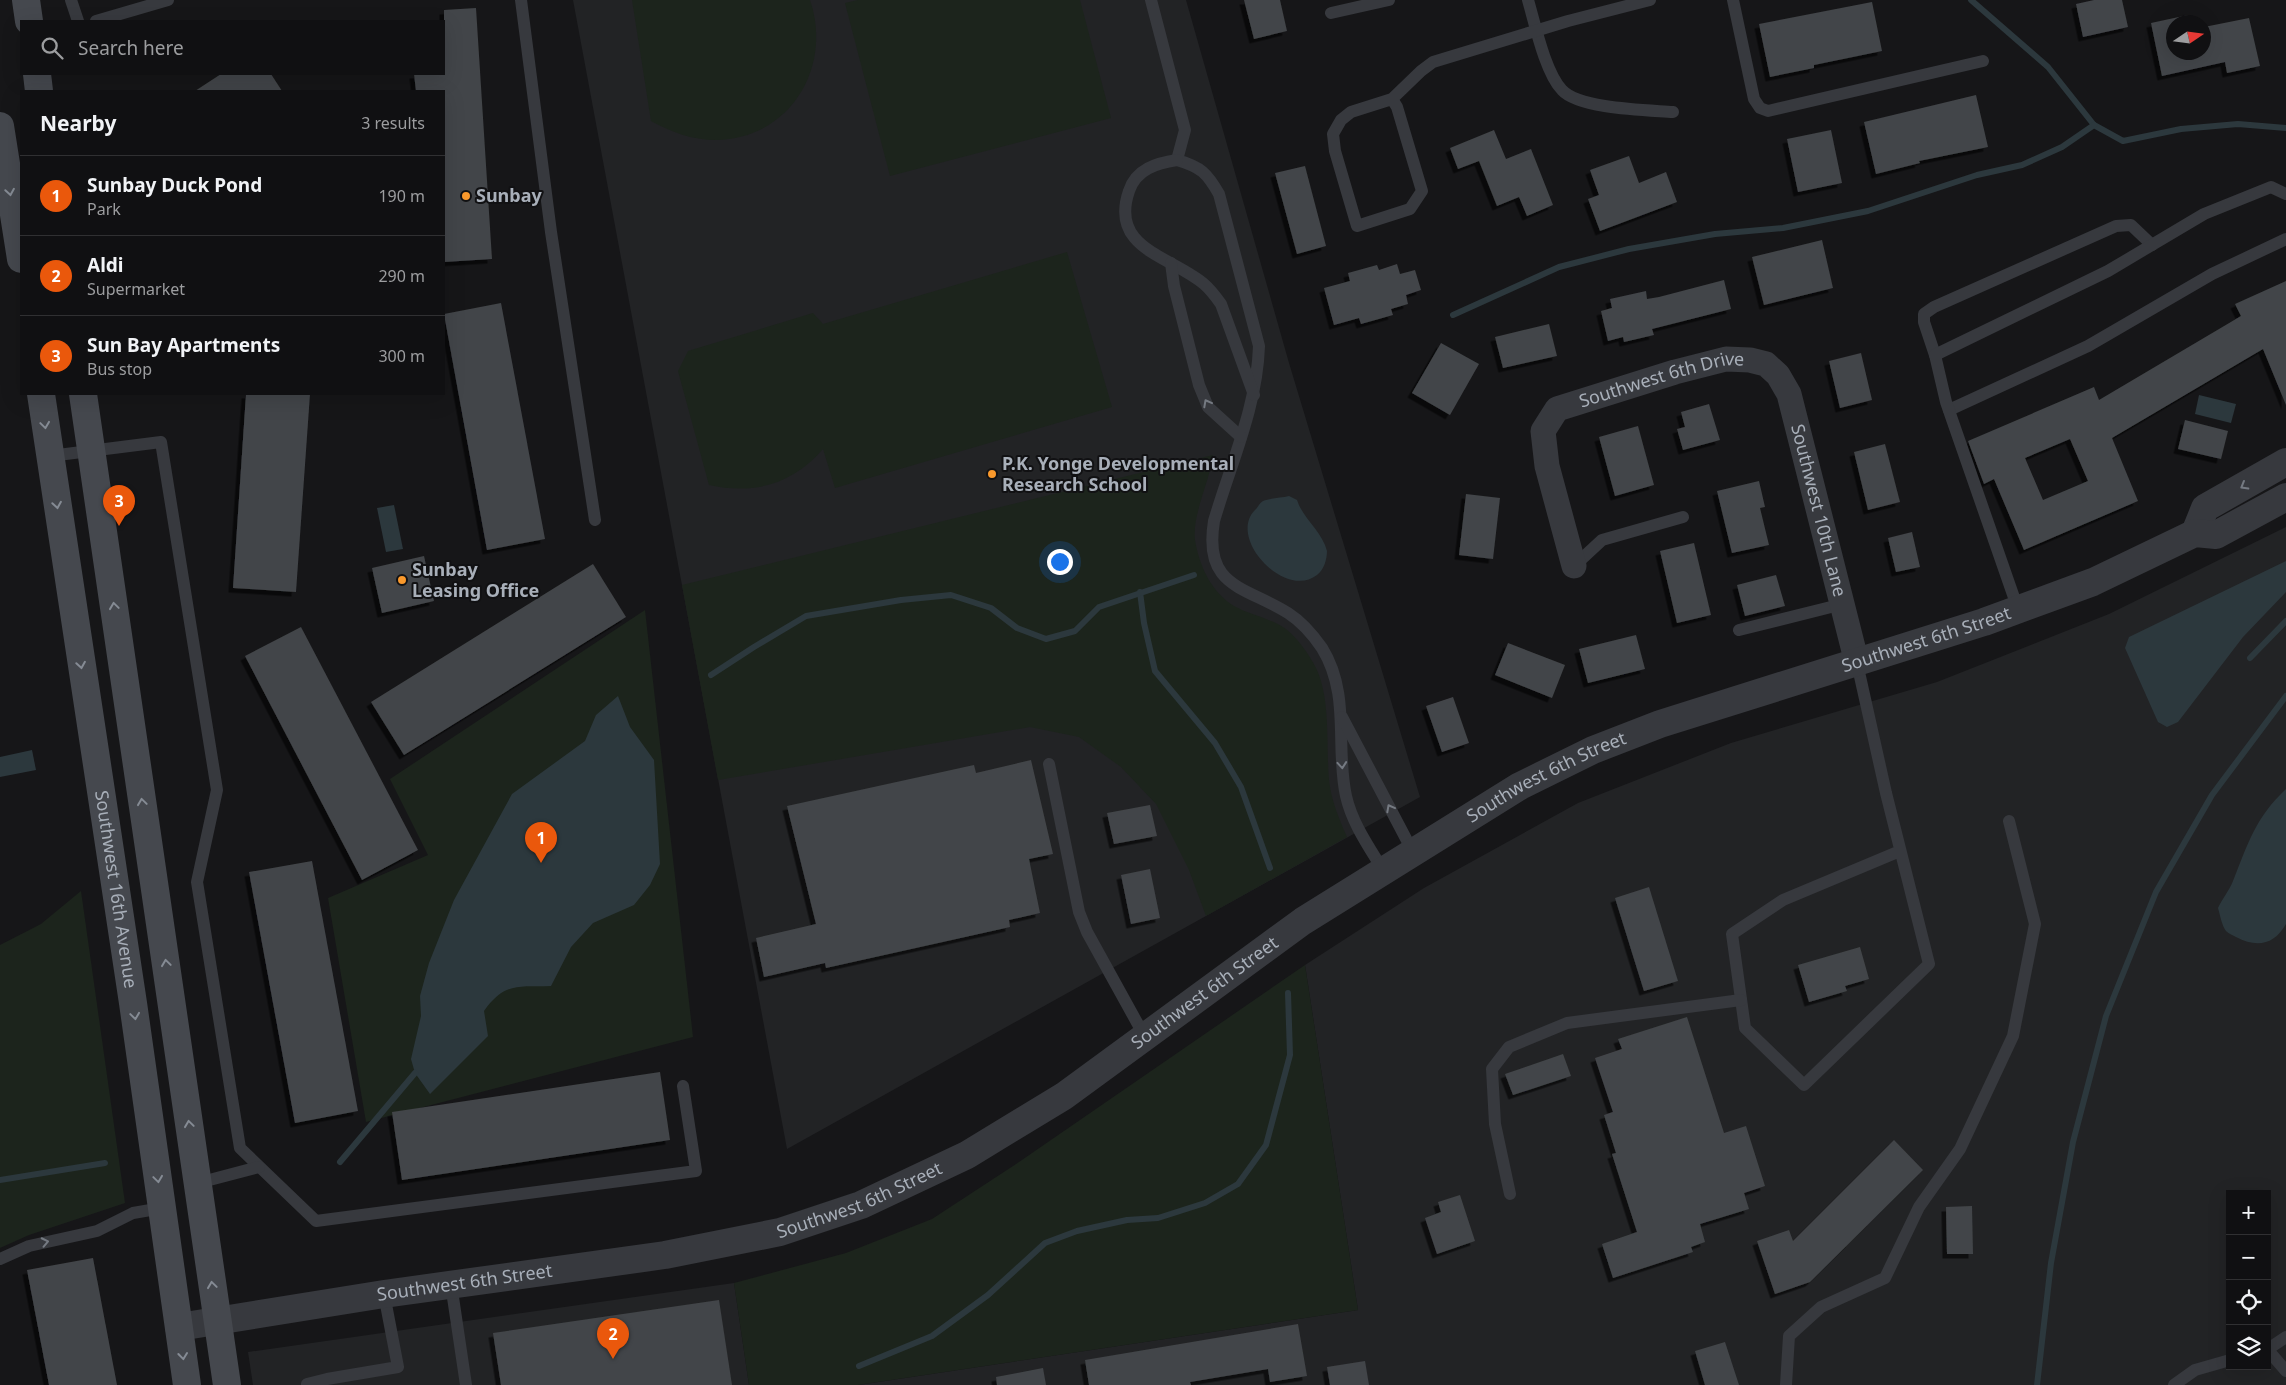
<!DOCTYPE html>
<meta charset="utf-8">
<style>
body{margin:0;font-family:"Noto Sans",sans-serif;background:#1e1e20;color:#f1f3f6}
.controls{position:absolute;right:15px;bottom:15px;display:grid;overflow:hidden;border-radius:0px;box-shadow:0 5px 20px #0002}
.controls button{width:45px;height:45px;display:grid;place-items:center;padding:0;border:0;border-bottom:1px solid #303032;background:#101012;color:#f1f3f6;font:25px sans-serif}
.compass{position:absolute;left:2166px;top:15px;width:45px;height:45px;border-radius:50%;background:#101012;box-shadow:0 5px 20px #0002;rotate:77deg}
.you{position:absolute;left:1059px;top:561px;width:18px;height:18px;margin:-12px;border:4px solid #fff;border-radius:50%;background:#1a73e8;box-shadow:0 0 0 8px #1a73e833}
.badge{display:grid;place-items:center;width:32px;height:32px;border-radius:50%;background:#ea580c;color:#fff;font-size:16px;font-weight:700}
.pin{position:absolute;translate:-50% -41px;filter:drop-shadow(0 1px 2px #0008)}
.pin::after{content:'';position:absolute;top:26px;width:18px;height:15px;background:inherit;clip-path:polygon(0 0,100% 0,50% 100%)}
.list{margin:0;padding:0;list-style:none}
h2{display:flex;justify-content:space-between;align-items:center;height:65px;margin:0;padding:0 20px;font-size:21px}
h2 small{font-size:16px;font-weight:400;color:#9c9d9f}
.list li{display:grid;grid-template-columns:32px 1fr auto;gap:15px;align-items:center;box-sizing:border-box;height:80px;padding:0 20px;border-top:1px solid #303032}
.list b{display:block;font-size:19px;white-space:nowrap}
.list p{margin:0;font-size:16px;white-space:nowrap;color:#9c9d9f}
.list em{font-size:16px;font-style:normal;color:#9c9d9f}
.icon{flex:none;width:28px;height:28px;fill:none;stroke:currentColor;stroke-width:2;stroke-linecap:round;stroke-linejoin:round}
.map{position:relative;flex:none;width:2286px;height:1385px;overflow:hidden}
.search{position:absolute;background:#101012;box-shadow:0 5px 20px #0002;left:20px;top:20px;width:425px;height:55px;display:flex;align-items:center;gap:12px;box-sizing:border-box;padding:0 18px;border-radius:0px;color:#9c9d9f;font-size:19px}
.panel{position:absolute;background:#101012;box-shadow:0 5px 20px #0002;left:20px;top:90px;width:425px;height:305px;border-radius:0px}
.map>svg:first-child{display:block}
</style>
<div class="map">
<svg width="2286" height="1385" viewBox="0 0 2286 1385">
<defs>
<filter id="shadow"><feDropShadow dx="-4.5" dy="4.5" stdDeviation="0" flood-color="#0009"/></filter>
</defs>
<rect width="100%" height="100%" fill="#161618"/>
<g fill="#222325" fill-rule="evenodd">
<polygon points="573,0 1186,0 1289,363 1420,797 787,1149"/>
<path d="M2286,527v858h-1428l500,-75 -53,-345 119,-77 154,-85 153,-60 206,-61 172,-68zM2230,1194h37v172h-37z"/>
<polygon points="734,1283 749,1385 253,1385 248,1352"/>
</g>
<g fill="#1c241c">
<path d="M632,0h178c23,67 -20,139 -94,140 -24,0 -45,-8 -65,-19z"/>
<polygon points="858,0 1080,0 1111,118 890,176 845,3"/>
<path d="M1067,252l45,155 -277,81 -12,-39c-30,35 -69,46 -114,36l-31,-114 10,-20 125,-38 10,11z"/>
<path d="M1213,455c-3,26 -21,59 -18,85 4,25 16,52 39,66 16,9 36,12 52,23 12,10 23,25 30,39 15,31 10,78 13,112 2,20 10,39 18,57l-141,79 -17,-46 -33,-66 -35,-37 -42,-30 -49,-10 -312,53 -36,-195z"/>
<polygon points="645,610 693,1037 366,1122 328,898 428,855 390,779"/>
<polygon points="81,891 125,1203 29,1235 0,1248 0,945 41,924"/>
<polygon points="1305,965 1358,1310 858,1385 749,1385 734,1283 846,1253 932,1219 1019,1162"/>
</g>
<g fill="#2c383d">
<polygon points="2199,395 2236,404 2231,423 2195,414"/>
<path d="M1289,496l8,4c6,19 25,31 30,51 0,8 -3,19 -10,24 -32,25 -90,-37 -62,-65 3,-2 4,-7 8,-9 7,-3 18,-3 26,-5z"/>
<polygon points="394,505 403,549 386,552 377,508"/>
<polygon points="2286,561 2286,592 2243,637 2178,722 2167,727 2158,722 2125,648 2129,637"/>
<path d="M618,696l12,31 24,33 6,104 -10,21 -16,20 -41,18 -22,24 -20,39c-33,1 -46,-4 -67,25l4,25 -58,58 -15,-21 -4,-14 10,-43 -1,-20 9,-33 25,-63 58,-106 73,-53 11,-26z"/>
<polygon points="32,750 36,770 0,777 0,757"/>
<path d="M2286,789v135c-12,21 -29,24 -50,13 -3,-2 -7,-3 -10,-6 -4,-5 -6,-16 -8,-23 4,-9 11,-17 15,-27 15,-37 22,-63 53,-92z"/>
</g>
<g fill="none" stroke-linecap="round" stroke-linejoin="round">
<g stroke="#2c383d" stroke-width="6">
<polyline points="1971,0 2048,67 2094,125 2123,141 2181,129 2238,124 2286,128"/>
<polyline points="1453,315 1559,267 1629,249 1715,234 1783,228 1868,211 1977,175 2022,165 2062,147 2094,125"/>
<polyline points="1140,592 1144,623 1155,671 1215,743 1241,787 1270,868"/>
<polyline points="2250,658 2286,621"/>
<polyline points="711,675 754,647 806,616 901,600 951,595 991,608 1017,628 1046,639 1075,631 1099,607 1194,575"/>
<polyline points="340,1162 415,1073"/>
<polyline points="0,1180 105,1163"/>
<polyline points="859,1366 932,1336 988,1295 1045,1243 1077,1231 1127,1220 1158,1218 1205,1203 1238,1184 1266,1145 1290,1055 1288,993"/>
<polyline points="2037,1385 2051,1263 2073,1142 2106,1016 2156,892 2212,795 2286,696"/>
</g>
</g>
<g fill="#424548" fill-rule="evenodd" filter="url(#shadow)">
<polygon points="1244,0 1280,0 1287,31 1254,39"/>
<polygon points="2094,0 2122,0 2128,27 2083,37 2076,4"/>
<polygon points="1872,2 1882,51 1814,65 1814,68 1770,77 1759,24"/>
<polygon points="476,8 492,259 444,262 444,91 416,91 414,74 444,74 444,10"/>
<polygon points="2188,15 2190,22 2174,22 2174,52 2204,52 2204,27 2249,18 2260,66 2227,73 2225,62 2162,76 2151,23"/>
<polygon points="221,74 271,74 282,91 195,91"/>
<polygon points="1976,95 1988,147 1919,161 1920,163 1876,174 1864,122"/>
<polygon points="1494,130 1506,159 1531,149 1553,205 1527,216 1519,197 1497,206 1479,161 1458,169 1450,148"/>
<polygon points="1831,130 1842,183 1798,192 1787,139"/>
<polygon points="1629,156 1639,183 1666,172 1677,202 1600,231 1588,199 1599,195 1590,170"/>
<polygon points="1305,166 1326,246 1297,254 1275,173"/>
<polygon points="1822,240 1833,288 1764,305 1752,257"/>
<polygon points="1397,264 1400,274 1415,270 1421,290 1406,295 1408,304 1391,309 1393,315 1361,324 1359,318 1334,325 1324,288 1350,281 1348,273 1377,265 1379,270"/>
<polygon points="1724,280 1731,309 1652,329 1654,335 1624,342 1623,337 1608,341 1601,311 1612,308 1610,299 1646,291 1647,299 1659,297"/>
<path d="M2286,281v124l-23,-56 -151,89 26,63 -114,49 -30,-71 -10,5 -16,-43 126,-54 5,13 142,-84 -6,-12zM2070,439l18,42 -45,19 -18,-42z"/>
<polygon points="501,303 545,539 487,550 444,314"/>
<polygon points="1549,324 1557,356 1503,368 1495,337"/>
<polygon points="1441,343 1479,364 1450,415 1412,393"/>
<polygon points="1861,353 1872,400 1840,408 1829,361"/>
<polygon points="246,394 310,394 296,592 233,588"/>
<polygon points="1709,404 1720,440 1683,450 1677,429 1685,427 1681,412"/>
<polygon points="2185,420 2228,431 2221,459 2178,449"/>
<polygon points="1638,426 1654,485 1615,496 1599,437"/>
<polygon points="1885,444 1900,502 1868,510 1854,452"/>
<polygon points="1759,481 1765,507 1760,508 1769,545 1732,553 1717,491"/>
<polygon points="1466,494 1500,498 1493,559 1459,555"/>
<polygon points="1912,532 1920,567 1896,572 1888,538"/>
<polygon points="1694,543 1711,615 1677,623 1660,551"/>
<polygon points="424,556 434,601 382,613 372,568"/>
<polygon points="593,564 626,617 404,755 371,702"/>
<polygon points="1776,575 1785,606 1745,616 1737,585"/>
<polygon points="301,627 418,850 362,880 245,656"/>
<polygon points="1636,635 1645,669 1588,683 1579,649"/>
<polygon points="1508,643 1565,665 1552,698 1495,675"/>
<polygon points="1453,697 1469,743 1442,752 1426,706"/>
<polygon points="1031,760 1053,854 1029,859 1040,913 1009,920 1010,927 826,968 825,963 764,977 756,938 816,924 787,806 974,765 976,773"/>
<polygon points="1150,805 1157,836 1114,844 1107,813"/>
<polygon points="312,861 358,1111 295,1123 249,872"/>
<polygon points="1150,869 1160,918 1131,924 1121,875"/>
<polygon points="1649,887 1678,981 1644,991 1615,898"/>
<polygon points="1860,947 1869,979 1845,986 1847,991 1809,1002 1798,965"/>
<polygon points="1687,1017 1724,1133 1746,1126 1765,1186 1744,1193 1749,1209 1700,1224 1705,1242 1691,1247 1693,1252 1613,1278 1602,1244 1637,1232 1612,1154 1616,1153 1604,1115 1613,1112 1595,1058 1622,1049 1618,1039"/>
<polygon points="1563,1054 1571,1076 1513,1095 1505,1074"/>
<polygon points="660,1072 670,1140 402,1180 392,1112"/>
<polygon points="1894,1140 1923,1170 1810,1282 1775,1294 1757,1241 1789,1230 1793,1241"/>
<polygon points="1460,1195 1475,1241 1437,1254 1425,1218 1441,1212 1438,1202"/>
<polygon points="1972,1206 1973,1254 1947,1254 1946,1207"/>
<polygon points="93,1258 117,1385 49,1385 27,1270"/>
<polygon points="719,1300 732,1385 501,1385 493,1333"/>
<polygon points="1298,1324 1307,1376 1270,1382 1268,1369 1190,1382 1191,1385 1089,1385 1085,1360"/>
<polygon points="1725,1342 1739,1385 1705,1385 1695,1351"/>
<polygon points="1365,1361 1369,1385 1330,1385 1327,1367"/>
<polygon points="1043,1368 1046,1385 997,1385 996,1377"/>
</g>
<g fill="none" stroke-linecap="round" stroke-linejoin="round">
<g stroke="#37393e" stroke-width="12">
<polyline points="71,0 78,21"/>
<polyline points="521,0 551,232 595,520"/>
<path d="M1151,0l34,130 -8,30c24,7 30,13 42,34l40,152c-2,61 -28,117 -45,175 -11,67 31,65 74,92 14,9 25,22 34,35 29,47 13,98 24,148 6,27 23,51 37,74"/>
<path d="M1528,0c7,24 17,72 34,90 17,19 85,20 111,22"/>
<polyline points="1733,0 1754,99 1760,108 1768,111 1983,61"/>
<polyline points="1331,13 1389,0"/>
<polyline points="96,21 168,0"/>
<polyline points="1392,99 1397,107 1422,191 1410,209 1357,226 1335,151 1333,134 1341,120 1351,112 1392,99 1421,71 1433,62 1568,21 1650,0"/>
<path d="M1177,160c-20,3 -41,9 -48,31 -20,58 42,65 75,93 7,6 12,13 17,20l33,91"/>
<polyline points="1171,263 1174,286 1199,385 1208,407 1241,437"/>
<polyline points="1935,355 1924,322 1924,314 1934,307 2116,226 2131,225 2152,245"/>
<polyline points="1949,410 2088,346 2212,274 2286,239"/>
<polyline points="50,456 161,442 217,790 197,882 240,1148 316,1221 696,1171 683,1086"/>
<polyline points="1574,566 1602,540 1683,517"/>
<polyline points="2018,609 1946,402 1935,355 2108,271 2204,214 2271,187 2286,194"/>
<polyline points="1739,630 1843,604"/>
<polyline points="1857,663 1886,793 1929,964 1804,1085 1745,1028 1732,934 1783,900 1900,851"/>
<polyline points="1342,717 1413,852"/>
<polyline points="1049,764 1079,912 1087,932 1145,1037"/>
<polyline points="198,1183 259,1167"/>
<polyline points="1510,1194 1495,1124 1492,1069 1509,1047 1567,1023 1741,1000"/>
<polyline points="0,1259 29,1246 97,1231 133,1213 162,1208"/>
<polyline points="451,1284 466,1385"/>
<polyline points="2267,1349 2286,1371"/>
<polyline points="2268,1349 2286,1337"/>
<polyline points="307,1384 327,1379 398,1367 384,1294"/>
<polyline points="1786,1385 1789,1336 1821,1307 1885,1278 1919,1207 1960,1149 2013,1036 2035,924 2009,821"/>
<polyline points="2174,1385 2195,1370 2230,1360"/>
</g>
<path stroke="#37393e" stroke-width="25" id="s1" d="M1574,566l-27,-100 -4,-35 14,-22 118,-37 51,-13 24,1 16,4 12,11 11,19 68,269"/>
<g stroke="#37393e" stroke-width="28">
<polyline points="2195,533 2205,508 2286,462"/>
<path id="s2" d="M179,1327l205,-33 281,-39 115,-23 81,-27 106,-50 97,-59 239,-175 217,-135 73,-36 67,-26 324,-102 109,-40 102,-49 21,2 70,-38"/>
</g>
<g stroke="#45484e" stroke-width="28">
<polyline points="26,0 29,21"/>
<polyline points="37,74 39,91"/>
<polyline points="0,126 21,259"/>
<path id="s3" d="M41,394l92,609 54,382"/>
<polyline points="83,394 227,1385"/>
</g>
</g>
<defs><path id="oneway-chevron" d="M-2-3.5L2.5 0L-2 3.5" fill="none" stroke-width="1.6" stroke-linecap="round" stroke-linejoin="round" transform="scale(1.25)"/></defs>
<g stroke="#858b94">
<use href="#oneway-chevron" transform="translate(10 192) rotate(81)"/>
<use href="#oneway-chevron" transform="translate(45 425) rotate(82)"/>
<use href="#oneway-chevron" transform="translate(57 505) rotate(81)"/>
<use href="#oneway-chevron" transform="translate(114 606) rotate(-98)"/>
<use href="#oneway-chevron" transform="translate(81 665) rotate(81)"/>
<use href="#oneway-chevron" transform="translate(142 802) rotate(-98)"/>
<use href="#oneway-chevron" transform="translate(166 963) rotate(-98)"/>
<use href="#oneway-chevron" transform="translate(135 1016) rotate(82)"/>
<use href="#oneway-chevron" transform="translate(189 1124) rotate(-98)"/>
<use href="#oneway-chevron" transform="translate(158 1179) rotate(82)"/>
<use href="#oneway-chevron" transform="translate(212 1285) rotate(-98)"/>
<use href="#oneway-chevron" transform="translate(183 1356) rotate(83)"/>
</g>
<g stroke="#757a82">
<use href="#oneway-chevron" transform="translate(1207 403) rotate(-118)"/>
<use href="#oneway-chevron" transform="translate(2244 486) rotate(150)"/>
<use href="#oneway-chevron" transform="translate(1342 765) rotate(85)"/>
<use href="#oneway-chevron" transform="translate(1390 808) rotate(-118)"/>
<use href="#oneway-chevron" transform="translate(45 1242) rotate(-12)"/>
</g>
<g fill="#fa992c" stroke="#111113" stroke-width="2">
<circle cx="466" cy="196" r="5"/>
<circle cx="992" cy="474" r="5"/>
<circle cx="402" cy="580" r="5"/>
</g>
<g text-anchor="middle" stroke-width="4" stroke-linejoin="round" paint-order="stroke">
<g font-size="18" font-weight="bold" fill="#a8afb9" stroke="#111113" text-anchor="start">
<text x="476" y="202">Sunbay</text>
<text x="1002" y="470">P.K. Yonge Developmental<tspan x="1002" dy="21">Research School</tspan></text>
<text x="412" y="576">Sunbay<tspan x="412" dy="21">Leasing Office</tspan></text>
</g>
<g font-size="18" fill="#a8afb9" stroke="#111113">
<text dy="6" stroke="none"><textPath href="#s1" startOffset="274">Southwest 6th Drive</textPath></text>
<text dy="6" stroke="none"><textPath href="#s1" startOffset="540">Southwest 10th Lane</textPath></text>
<text dy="6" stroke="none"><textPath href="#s2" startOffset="1909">Southwest 6th Street</textPath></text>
<text dy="6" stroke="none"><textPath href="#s2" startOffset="1504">Southwest 6th Street</textPath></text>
<text dy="6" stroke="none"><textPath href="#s3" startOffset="501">Southwest 16th Avenue</textPath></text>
<text dy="6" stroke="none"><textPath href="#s2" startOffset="1099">Southwest 6th Street</textPath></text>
<text dy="6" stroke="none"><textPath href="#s2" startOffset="694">Southwest 6th Street</textPath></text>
<text dy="6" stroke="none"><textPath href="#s2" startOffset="289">Southwest 6th Street</textPath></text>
</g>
</g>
</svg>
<div class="controls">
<button>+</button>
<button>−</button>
<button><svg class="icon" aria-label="locate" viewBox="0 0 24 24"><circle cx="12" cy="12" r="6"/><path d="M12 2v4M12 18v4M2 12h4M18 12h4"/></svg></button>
<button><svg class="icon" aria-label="layers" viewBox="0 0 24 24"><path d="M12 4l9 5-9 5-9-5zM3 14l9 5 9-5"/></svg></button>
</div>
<svg class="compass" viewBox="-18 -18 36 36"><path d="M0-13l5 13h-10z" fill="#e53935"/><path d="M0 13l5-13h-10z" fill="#9c9d9f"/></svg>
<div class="you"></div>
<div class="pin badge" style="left:541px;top:863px">1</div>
<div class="pin badge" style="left:613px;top:1359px">2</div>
<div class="pin badge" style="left:119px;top:526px">3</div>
<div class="search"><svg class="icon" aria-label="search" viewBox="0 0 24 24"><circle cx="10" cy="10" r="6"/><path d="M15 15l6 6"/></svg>Search here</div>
<section class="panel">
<h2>Nearby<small>3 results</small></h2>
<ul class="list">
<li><span class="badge">1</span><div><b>Sunbay Duck Pond</b><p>Park</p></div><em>190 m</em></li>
<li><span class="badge">2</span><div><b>Aldi</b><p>Supermarket</p></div><em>290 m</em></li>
<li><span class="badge">3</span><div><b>Sun Bay Apartments</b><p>Bus stop</p></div><em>300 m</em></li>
</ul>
</section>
</div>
